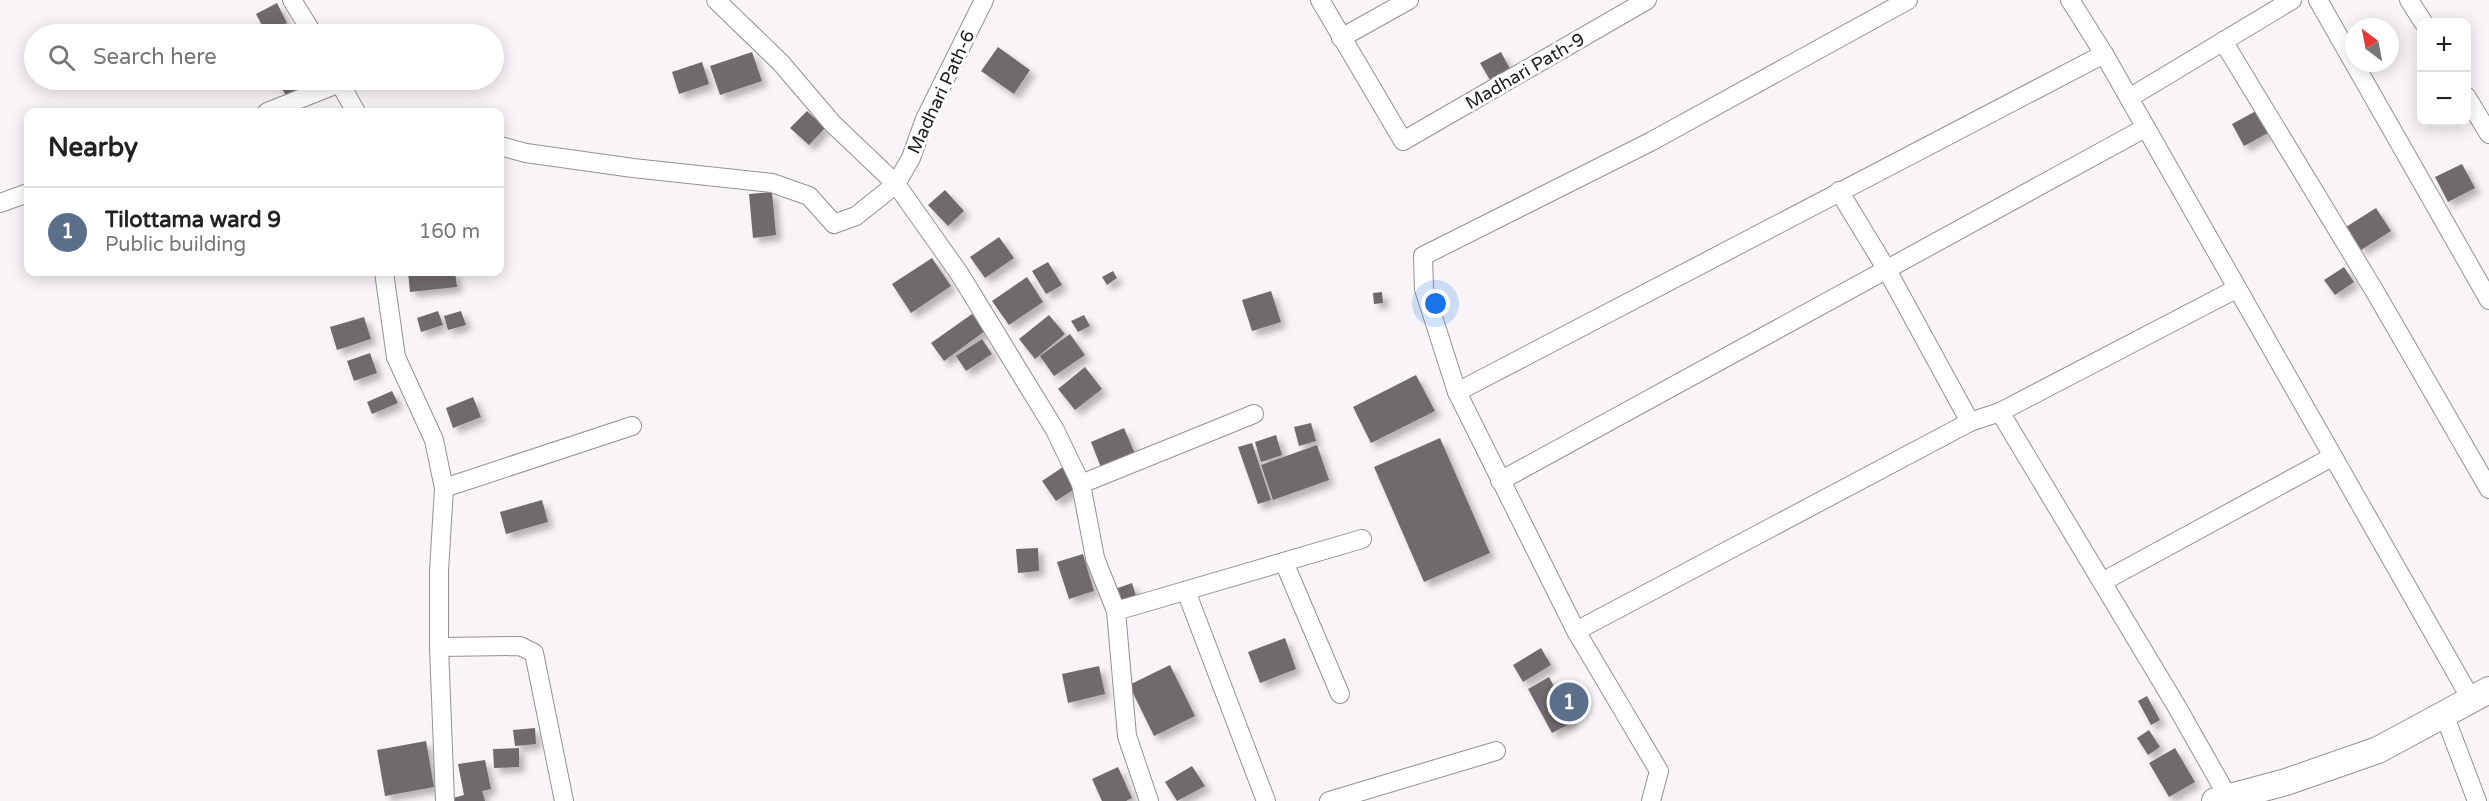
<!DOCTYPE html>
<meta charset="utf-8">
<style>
body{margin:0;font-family:"Varela Round",sans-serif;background:#f2f2f2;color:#222}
.controls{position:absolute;right:18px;top:18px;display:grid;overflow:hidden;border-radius:12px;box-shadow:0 3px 15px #0003}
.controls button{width:54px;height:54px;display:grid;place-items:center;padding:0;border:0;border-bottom:2px solid #e0e0e0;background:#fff;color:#222;font:30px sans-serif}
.compass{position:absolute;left:2345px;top:18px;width:54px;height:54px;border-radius:50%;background:#fff;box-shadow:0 3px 15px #0003;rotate:328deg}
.you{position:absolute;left:1436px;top:304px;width:21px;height:21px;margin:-15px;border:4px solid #fff;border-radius:50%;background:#1a73e8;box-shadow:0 0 0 9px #1a73e833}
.badge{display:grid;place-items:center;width:39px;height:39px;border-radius:50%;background:#2f7771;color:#fff;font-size:20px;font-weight:700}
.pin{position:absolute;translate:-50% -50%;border:3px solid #fff;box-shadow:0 2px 6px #0006}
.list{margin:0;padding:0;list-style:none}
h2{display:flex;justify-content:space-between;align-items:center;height:78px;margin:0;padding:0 24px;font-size:26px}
h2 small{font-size:20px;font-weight:400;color:#767676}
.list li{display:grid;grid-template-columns:39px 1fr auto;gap:18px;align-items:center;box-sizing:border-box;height:90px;padding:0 24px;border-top:2px solid #e0e0e0}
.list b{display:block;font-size:22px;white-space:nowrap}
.list p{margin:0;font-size:20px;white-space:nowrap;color:#767676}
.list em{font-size:20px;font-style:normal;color:#767676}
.icon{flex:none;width:33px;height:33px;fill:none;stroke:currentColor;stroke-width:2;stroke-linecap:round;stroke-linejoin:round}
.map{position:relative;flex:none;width:2489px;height:801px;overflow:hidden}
.search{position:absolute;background:#fff;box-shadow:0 3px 15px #0003;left:24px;top:24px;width:480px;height:66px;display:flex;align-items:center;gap:15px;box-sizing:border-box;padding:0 21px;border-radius:33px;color:#767676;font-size:22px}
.panel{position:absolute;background:#fff;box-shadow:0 3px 15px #0003;left:24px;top:108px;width:480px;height:168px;border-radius:12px}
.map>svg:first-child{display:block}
</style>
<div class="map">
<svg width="2489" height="801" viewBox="0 0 2489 801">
<defs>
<filter id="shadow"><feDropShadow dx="5.5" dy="5.5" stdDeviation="3" flood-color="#0004"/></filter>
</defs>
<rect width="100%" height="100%" fill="#f9f4f7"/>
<g fill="#6f6b6e" filter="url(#shadow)">
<polygon points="277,3 287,23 266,33 256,14"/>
<polygon points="998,47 1030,70 1014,94 981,71"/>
<polygon points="752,52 762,81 720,95 710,66"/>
<polygon points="1501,52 1510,69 1490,80 1480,63"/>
<polygon points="702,62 709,84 679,94 672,72"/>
<polygon points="276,80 318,80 320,82 290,101"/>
<polygon points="807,111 825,128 809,145 790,128"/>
<polygon points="2256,111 2268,133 2244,146 2232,124"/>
<polygon points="2462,164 2475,188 2448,202 2435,177"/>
<polygon points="945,190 964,211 948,226 928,205"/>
<polygon points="772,192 776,235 753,238 749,194"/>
<polygon points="2376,208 2391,231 2361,250 2346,227"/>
<polygon points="999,237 1014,258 985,278 970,257"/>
<polygon points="932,258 951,286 911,313 892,284"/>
<polygon points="1048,262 1062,285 1046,294 1032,271"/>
<polygon points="2344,267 2354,282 2335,295 2324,280"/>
<polygon points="1113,271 1117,278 1107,285 1102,277"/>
<polygon points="408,272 455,272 457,287 410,292"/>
<polygon points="1027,277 1043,302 1009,325 992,301"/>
<polygon points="1271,291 1281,322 1252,331 1242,300"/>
<polygon points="1382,292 1383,303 1374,304 1373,293"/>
<polygon points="438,311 443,325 421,332 417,318"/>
<polygon points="461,311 466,325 448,330 444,316"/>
<polygon points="972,314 985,331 944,361 931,343"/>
<polygon points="1049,315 1065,334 1035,359 1019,339"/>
<polygon points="1084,315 1090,326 1078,332 1071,321"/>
<polygon points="364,317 371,339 337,350 330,327"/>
<polygon points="1070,334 1085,355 1054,376 1040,356"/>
<polygon points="982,339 992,354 966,371 956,356"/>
<polygon points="370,353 377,373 354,381 347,361"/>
<polygon points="1085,367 1102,389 1075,410 1058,389"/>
<polygon points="1416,375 1435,411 1371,443 1353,407"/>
<polygon points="392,391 398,403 372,414 367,402"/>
<polygon points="473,397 481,417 453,428 446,408"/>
<polygon points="1311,423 1316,441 1299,446 1294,427"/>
<polygon points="1124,428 1136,456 1102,470 1091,442"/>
<polygon points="1276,435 1282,455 1261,462 1255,442"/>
<polygon points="1440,438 1490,553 1424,582 1374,467"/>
<polygon points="1252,443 1271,500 1258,504 1238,447"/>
<polygon points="1317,445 1329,480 1273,500 1261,465"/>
<polygon points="1063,467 1076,488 1056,501 1042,481"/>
<polygon points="542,500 548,522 506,534 500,512"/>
<polygon points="1038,548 1039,571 1018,573 1016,549"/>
<polygon points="1083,554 1094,591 1069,599 1057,562"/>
<polygon points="1132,583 1136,596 1119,601 1115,589"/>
<polygon points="1285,638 1296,669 1260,683 1248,652"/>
<polygon points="1541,648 1551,665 1523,682 1513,665"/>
<polygon points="1170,665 1195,716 1154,736 1129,685"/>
<polygon points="1099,666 1105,694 1068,703 1062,674"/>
<polygon points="1549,677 1573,722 1552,733 1528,689"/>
<polygon points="2147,696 2160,720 2151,725 2138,701"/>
<polygon points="535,728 536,744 515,746 513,730"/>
<polygon points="2149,730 2160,747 2148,755 2137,738"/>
<polygon points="426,741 434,787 385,796 377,750"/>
<polygon points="519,748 519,767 494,768 493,749"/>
<polygon points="2175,748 2195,782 2169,797 2149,763"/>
<polygon points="485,760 491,789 482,791 485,801 454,801 453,798 464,795 458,764"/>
<polygon points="1192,766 1205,786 1177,801 1165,782"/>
<polygon points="1118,767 1132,798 1126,801 1102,801 1092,779"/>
</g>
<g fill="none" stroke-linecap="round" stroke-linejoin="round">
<defs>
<g id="street">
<polyline points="292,0 313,34"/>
<polyline points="716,0 781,63 833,124 896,184 959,273 1055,430 1081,484 1095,558 1116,611 1127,736 1149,801"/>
<polyline points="1320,0 1403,141 1647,0"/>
<polyline points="2070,0 2104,54 2471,699"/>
<polyline points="2318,0 2489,300"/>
<polyline points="2409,0 2423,22"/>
<polyline points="1341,38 1409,0"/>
<polyline points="2223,41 2374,290 2489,489"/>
<polyline points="338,80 356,112"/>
<polyline points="2466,96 2489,134"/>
<polyline points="2129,98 2292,0"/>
<polyline points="267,112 340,83"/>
<polyline points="500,146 526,153 633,168 772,183 809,196 834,224 856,216 896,184 911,158 925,119 984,0"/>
<polyline points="1839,191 1887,270 1970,422"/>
<polyline points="0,203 28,193"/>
<polyline points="384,272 396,357 434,440 444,488 439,571 439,647 445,801"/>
<polyline points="1457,392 2104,54"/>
<polyline points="2000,412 2177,707 2228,797"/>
<polyline points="1500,481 2145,128"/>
<polyline points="1081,484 1254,414"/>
<polyline points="444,488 632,426"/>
<polyline points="1284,562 1340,694"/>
<polyline points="2102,582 2332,457"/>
<polyline points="1186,591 1266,801"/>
<polyline points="1116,611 1362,539"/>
<polyline points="1576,631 1970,422 2000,412 2236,289"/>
<polyline points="439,647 520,646 534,653 564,801"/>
<polyline points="2444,714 2477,801"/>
<polyline points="1329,801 1496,751"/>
<polyline points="1651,801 1659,771 1576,631 1457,392 1424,289 1423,256 1652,141 1908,0"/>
</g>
<polyline id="secondary" points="2215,801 2286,782 2378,750 2489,690"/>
</defs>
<use href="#street" stroke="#959193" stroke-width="20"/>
<use href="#secondary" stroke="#959193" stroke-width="28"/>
<use href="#street" stroke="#fff" stroke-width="18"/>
<use href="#secondary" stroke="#fff" stroke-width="26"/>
</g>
<g text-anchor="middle" stroke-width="6" stroke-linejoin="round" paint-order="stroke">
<g font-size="18" fill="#1e1c1d" stroke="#fff">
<text transform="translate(1525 71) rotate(-30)" y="6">Madhari Path-9</text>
<text transform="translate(941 92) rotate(-65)" y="6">Madhari Path-6</text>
</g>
</g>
</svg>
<div class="controls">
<button>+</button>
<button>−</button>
</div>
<svg class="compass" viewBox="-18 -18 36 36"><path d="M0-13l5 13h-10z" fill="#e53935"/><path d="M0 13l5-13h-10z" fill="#767676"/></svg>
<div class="you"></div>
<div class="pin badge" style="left:1569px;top:702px;background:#5c6f8a">1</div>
<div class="search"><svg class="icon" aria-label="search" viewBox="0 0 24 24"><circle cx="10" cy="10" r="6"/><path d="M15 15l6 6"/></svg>Search here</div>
<section class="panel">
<h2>Nearby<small></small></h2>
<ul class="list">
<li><span class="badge" style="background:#5c6f8a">1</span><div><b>Tilottama ward 9</b><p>Public building</p></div><em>160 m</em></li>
</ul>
</section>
</div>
